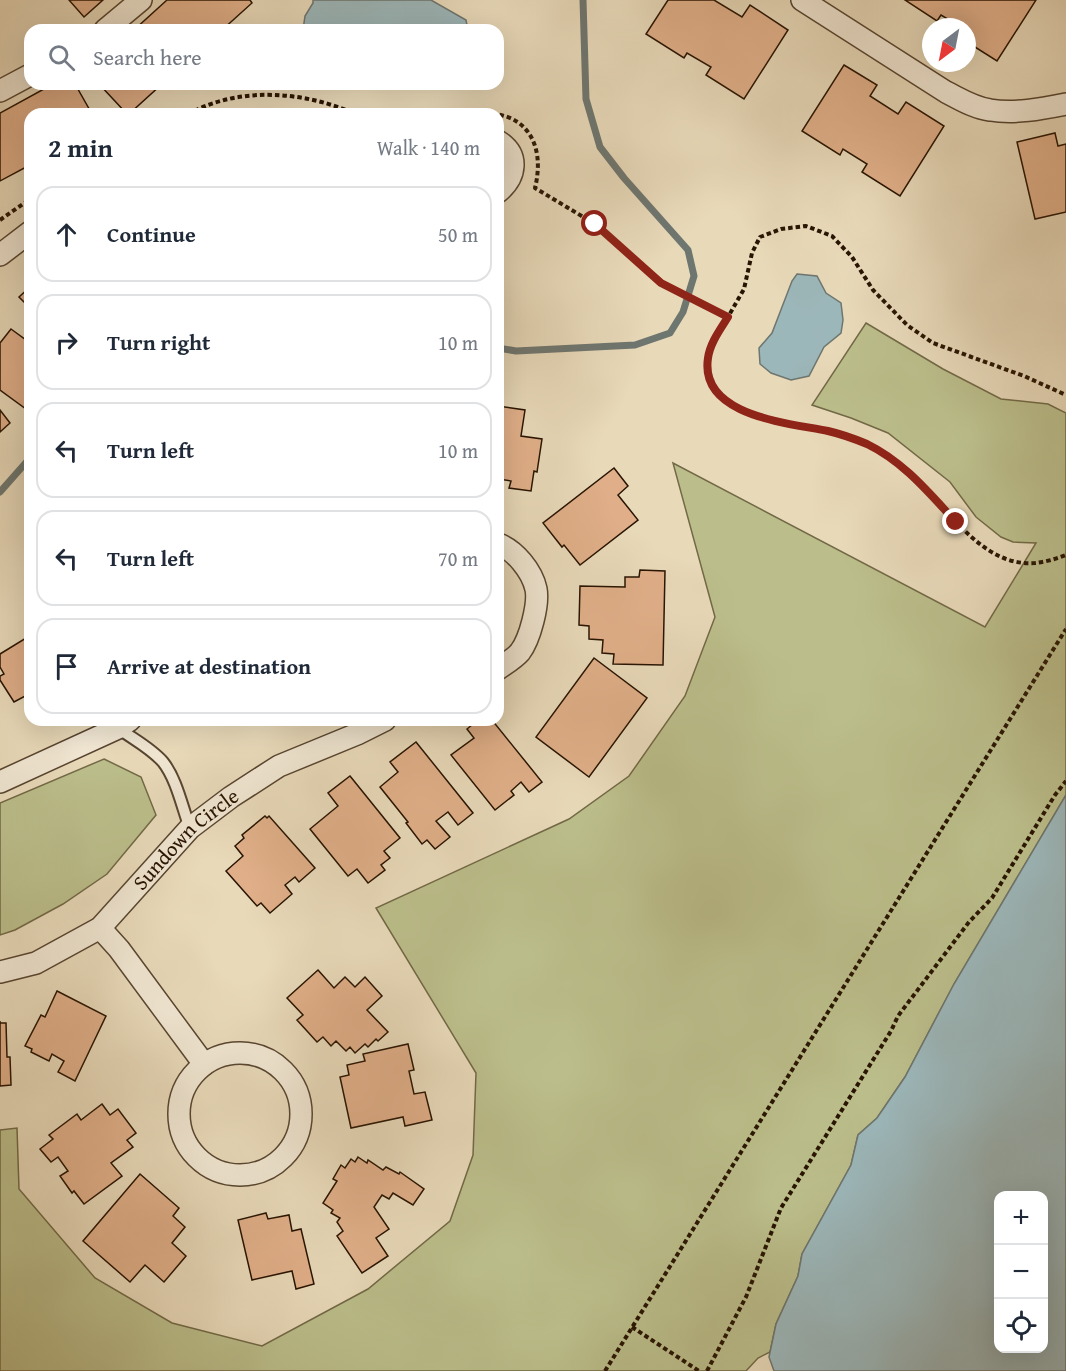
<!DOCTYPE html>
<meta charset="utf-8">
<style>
body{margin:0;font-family:"Gentium Book Plus",serif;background:#f2f2f3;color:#1f2937}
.controls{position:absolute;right:18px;bottom:18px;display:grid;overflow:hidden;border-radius:12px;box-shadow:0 6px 24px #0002}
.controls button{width:54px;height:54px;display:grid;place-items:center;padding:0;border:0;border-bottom:2px solid #e0e1e3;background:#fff;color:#1f2937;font:30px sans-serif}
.compass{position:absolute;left:922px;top:18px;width:54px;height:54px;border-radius:50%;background:#fff;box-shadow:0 6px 24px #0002;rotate:212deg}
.stop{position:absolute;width:18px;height:18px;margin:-14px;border:4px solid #8f2418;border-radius:50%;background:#fff}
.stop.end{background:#8f2418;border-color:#fff;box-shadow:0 2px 6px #0008}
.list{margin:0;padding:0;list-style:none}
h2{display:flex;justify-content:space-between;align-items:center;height:78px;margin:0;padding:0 24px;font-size:26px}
h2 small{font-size:20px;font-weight:400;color:#747a83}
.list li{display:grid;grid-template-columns:39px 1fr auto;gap:18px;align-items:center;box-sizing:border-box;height:96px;margin:0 12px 12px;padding:0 12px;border:2px solid #e0e1e3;border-radius:18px}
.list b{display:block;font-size:22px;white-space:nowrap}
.list em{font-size:20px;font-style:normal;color:#747a83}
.icon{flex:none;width:33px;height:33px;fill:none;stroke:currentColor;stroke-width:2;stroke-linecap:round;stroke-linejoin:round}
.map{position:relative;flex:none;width:1066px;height:1371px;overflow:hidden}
.search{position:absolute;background:#fff;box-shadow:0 6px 24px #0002;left:24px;top:24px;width:480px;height:66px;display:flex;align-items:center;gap:15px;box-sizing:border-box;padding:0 21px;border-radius:18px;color:#747a83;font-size:22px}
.panel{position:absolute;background:#fff;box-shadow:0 6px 24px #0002;left:24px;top:108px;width:480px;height:618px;border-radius:18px}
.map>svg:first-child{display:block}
</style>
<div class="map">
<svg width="1066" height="1371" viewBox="0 0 1066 1371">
<rect width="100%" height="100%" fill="#e8d9b9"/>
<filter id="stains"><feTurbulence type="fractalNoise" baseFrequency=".00333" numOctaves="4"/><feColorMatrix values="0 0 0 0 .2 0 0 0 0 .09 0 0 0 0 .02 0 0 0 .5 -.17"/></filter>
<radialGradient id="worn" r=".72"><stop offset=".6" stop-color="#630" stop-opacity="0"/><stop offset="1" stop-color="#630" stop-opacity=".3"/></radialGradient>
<g fill="#bbbe8b" stroke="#726946" stroke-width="1.5">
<polygon points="866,323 943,369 1001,399 1048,404 1066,413 1066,795 954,984 905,1077 877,1118 858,1135 851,1165 802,1254 798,1276 776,1324 770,1352 758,1358 746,1371 0,1371 0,1130 17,1128 19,1189 95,1278 172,1323 262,1346 368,1289 450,1221 473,1155 476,1073 376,908 569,819 629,776 685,696 715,617 673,463 985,627 1036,543 1013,542 1001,537 976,517 950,482 888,433 851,418 812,405"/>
<polygon points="104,759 141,777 156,815 107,874 63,904 15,930 0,935 0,803"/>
</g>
<g fill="#9cb7ba" stroke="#6e7670" stroke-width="1.5" fill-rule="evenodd">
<polygon points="313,0 431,0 466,20 468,30 303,30 305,16 313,3"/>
<polygon points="797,274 817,276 826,293 841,303 843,320 841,333 824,347 809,376 791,380 771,373 760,364 759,348 772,333 792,281"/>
<path d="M1066,795v576h-292l-5,-14 7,-33 22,-48 4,-22 49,-89 7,-30 19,-17 28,-41 49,-93zM998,1196h46v152h-46z"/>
</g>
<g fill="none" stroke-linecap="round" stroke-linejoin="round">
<g stroke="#6e7670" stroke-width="7">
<polyline points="498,348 516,351 635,345 670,333 683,312 694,276 688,250 624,178 600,147 586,99 583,0"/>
<polyline points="0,492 30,458"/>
</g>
</g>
<g fill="#e0af89" stroke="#281402" stroke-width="1.5">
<polygon points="69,0 103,0 84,17"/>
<polygon points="167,0 250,0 252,3 222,30 134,30"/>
<polygon points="668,0 714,0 742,17 750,5 788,30 744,99 706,75 711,67 687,53 684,58 646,34"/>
<polygon points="905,0 1036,0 997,61 967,42 967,27 961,27 941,15 937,21"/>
<polygon points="844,65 877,85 870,96 898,114 906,102 944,126 900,196 862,172 867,164 843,149 840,155 802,131"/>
<polygon points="53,84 75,84 92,114 30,114 30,165 0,181 0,113"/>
<polygon points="99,84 162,84 129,114 127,114"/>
<polygon points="1055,133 1058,146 1066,144 1066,212 1035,219 1017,142"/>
<polygon points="30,287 30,308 19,297"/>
<polygon points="11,329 30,343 30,405 26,409 0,390 0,343"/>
<polygon points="498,406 525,410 521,436 542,439 537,472 534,471 531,491 509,488 511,481 499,479 498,482"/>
<polygon points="0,410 10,423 0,432"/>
<polygon points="614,468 628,486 618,495 638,520 580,565 564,545 562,547 543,523"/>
<polygon points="640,570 665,571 663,665 613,664 614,654 602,653 603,640 589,639 589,626 579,625 580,586 625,587 625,577 639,577"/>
<polygon points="26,638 30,645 30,701 27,695 14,702 0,680 0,676 4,674 0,667 0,654"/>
<polygon points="594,658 647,698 589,777 536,737"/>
<polygon points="478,720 492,720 542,782 529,792 521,782 511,791 514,795 495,810 451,755 474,738 467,729"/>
<polygon points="416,742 473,813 458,825 448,812 436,821 450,837 435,849 427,840 422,844 406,823 408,822 380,787 398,772 390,762"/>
<polygon points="350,776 400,838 384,851 390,858 381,865 385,870 368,883 357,869 348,876 310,829 338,806 328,793"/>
<polygon points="265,816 267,818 269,816 315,868 299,882 295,877 285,885 292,894 270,913 261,903 257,906 226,871 243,856 235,846 244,838 242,835"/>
<polygon points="318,970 334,988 345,977 355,987 365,977 382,996 367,1010 388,1032 378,1041 376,1039 368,1047 365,1044 355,1053 350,1047 346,1051 336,1041 331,1046 323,1037 317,1042 297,1020 303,1015 287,998"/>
<polygon points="57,991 106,1016 75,1081 58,1072 64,1061 52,1054 49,1061 31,1052 32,1049 25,1046 41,1015 45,1017"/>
<polygon points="0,1021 0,1023 6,1023 7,1057 10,1057 11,1085 0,1086"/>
<polygon points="408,1044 414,1070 409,1071 414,1094 425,1092 432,1120 405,1126 403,1117 351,1128 340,1077 349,1075 347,1065 365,1061 363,1054"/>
<polygon points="102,1104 110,1115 118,1109 136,1133 127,1140 133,1147 111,1163 122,1176 84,1204 74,1191 72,1193 60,1176 68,1171 58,1157 51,1162 40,1149 53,1139 49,1135 77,1114 81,1120"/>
<polygon points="358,1157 367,1163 368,1160 383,1170 386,1167 399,1174 400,1172 424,1189 413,1205 393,1193 389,1199 382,1195 374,1207 389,1229 376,1238 388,1256 362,1273 337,1236 343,1231 337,1222 340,1218 331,1213 333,1210 323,1203 337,1181 333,1179 341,1165 345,1168 351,1159 355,1162"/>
<polygon points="140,1174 179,1208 173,1216 185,1227 172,1243 186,1256 164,1282 145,1265 130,1282 83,1241"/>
<polygon points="266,1213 268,1219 289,1215 292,1231 301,1229 314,1284 296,1289 292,1271 252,1280 238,1220"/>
</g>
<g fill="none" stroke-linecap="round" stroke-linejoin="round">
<defs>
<path id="lane" d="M118,728c15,11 33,20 45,34 14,18 19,45 27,66"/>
<g id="street">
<path d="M802,0l144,92c14,7 28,16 44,18 25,4 51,-1 76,-6"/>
<polyline points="105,30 141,0"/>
<polyline points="0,91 30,75"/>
<path d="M498,141c22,14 18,36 0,51"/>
<polyline points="0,255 30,232"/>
<path d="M498,544c17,6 34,27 38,45 3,15 -6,50 -16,63 -5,6 -15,12 -22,17"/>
<polyline points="0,782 118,728 130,720"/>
<polyline points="100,928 119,949 204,1064"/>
<path id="s1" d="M0,972l36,-9 64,-35 90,-100 41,-31 48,-31 78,-32 28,-14"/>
<circle cx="240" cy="1114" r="61"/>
</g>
</defs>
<use href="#lane" stroke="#584530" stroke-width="14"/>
<use href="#street" stroke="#584530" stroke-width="24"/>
<g stroke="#281402" stroke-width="4" stroke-dasharray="4.5 3" stroke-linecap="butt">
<path d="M188,114c52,-28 115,-23 168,0"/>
<path d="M477,114c48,-5 69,29 58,74l60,36 66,59 67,34 16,-28 8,-36 8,-16 21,-8 25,-3 26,10 20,21 21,33 34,35 26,18 91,33 42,19"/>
<polyline points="0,220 30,199"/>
<path d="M728,317c-13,23 -30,47 -12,72 25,35 74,34 112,42 18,4 36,11 51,20 15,8 29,19 40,31 32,31 65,85 116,81 10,-1 21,-4 31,-8"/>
<polyline points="632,1327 699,1371"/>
<polyline points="605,1371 1066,629"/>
<polyline points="707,1371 746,1297 781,1208 891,1031 898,1016 969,922 992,898 1055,795 1066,781"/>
</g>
<use href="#lane" stroke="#f0e6d2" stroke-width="10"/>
<use href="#street" stroke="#f0e6d2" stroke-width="21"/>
</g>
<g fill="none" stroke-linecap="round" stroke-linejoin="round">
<path stroke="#8f2418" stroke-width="8" d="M595,224l66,59 67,34c-8,13 -18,26 -20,41 -9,59 83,65 120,73 13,3 27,8 39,13 37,18 62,49 89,78"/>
</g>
<g text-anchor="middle" stroke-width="4.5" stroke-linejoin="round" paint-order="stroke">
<g font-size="21" fill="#281402" stroke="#f0e6d2">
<text dy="7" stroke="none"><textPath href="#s1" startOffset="234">Sundown Circle</textPath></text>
</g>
</g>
<rect width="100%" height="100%" filter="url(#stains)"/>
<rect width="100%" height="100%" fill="url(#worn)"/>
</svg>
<div class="controls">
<button>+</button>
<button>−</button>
<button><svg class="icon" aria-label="locate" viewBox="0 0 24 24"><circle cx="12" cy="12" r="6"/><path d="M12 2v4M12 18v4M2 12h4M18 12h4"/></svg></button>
</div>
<svg class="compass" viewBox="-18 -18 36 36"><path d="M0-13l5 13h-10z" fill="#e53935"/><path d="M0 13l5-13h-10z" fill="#747a83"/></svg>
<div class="stop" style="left:595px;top:224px"></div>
<div class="stop end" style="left:956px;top:522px"></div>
<div class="search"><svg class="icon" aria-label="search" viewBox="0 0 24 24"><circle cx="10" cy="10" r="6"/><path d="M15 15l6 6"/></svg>Search here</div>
<section class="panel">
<h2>2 min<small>Walk · 140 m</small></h2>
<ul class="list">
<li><svg class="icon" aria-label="ahead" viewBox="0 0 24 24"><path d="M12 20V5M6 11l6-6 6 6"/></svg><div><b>Continue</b></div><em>50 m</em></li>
<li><svg class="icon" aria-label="right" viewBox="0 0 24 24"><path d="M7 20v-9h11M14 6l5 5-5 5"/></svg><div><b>Turn right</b></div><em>10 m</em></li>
<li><svg class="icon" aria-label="left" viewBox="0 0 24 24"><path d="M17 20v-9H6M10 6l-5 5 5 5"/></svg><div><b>Turn left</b></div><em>10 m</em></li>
<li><svg class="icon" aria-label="left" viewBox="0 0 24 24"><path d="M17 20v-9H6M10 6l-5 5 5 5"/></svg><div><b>Turn left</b></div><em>70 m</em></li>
<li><svg class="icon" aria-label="arrive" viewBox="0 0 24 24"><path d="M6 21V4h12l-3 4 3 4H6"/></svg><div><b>Arrive at destination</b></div></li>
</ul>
</section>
</div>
